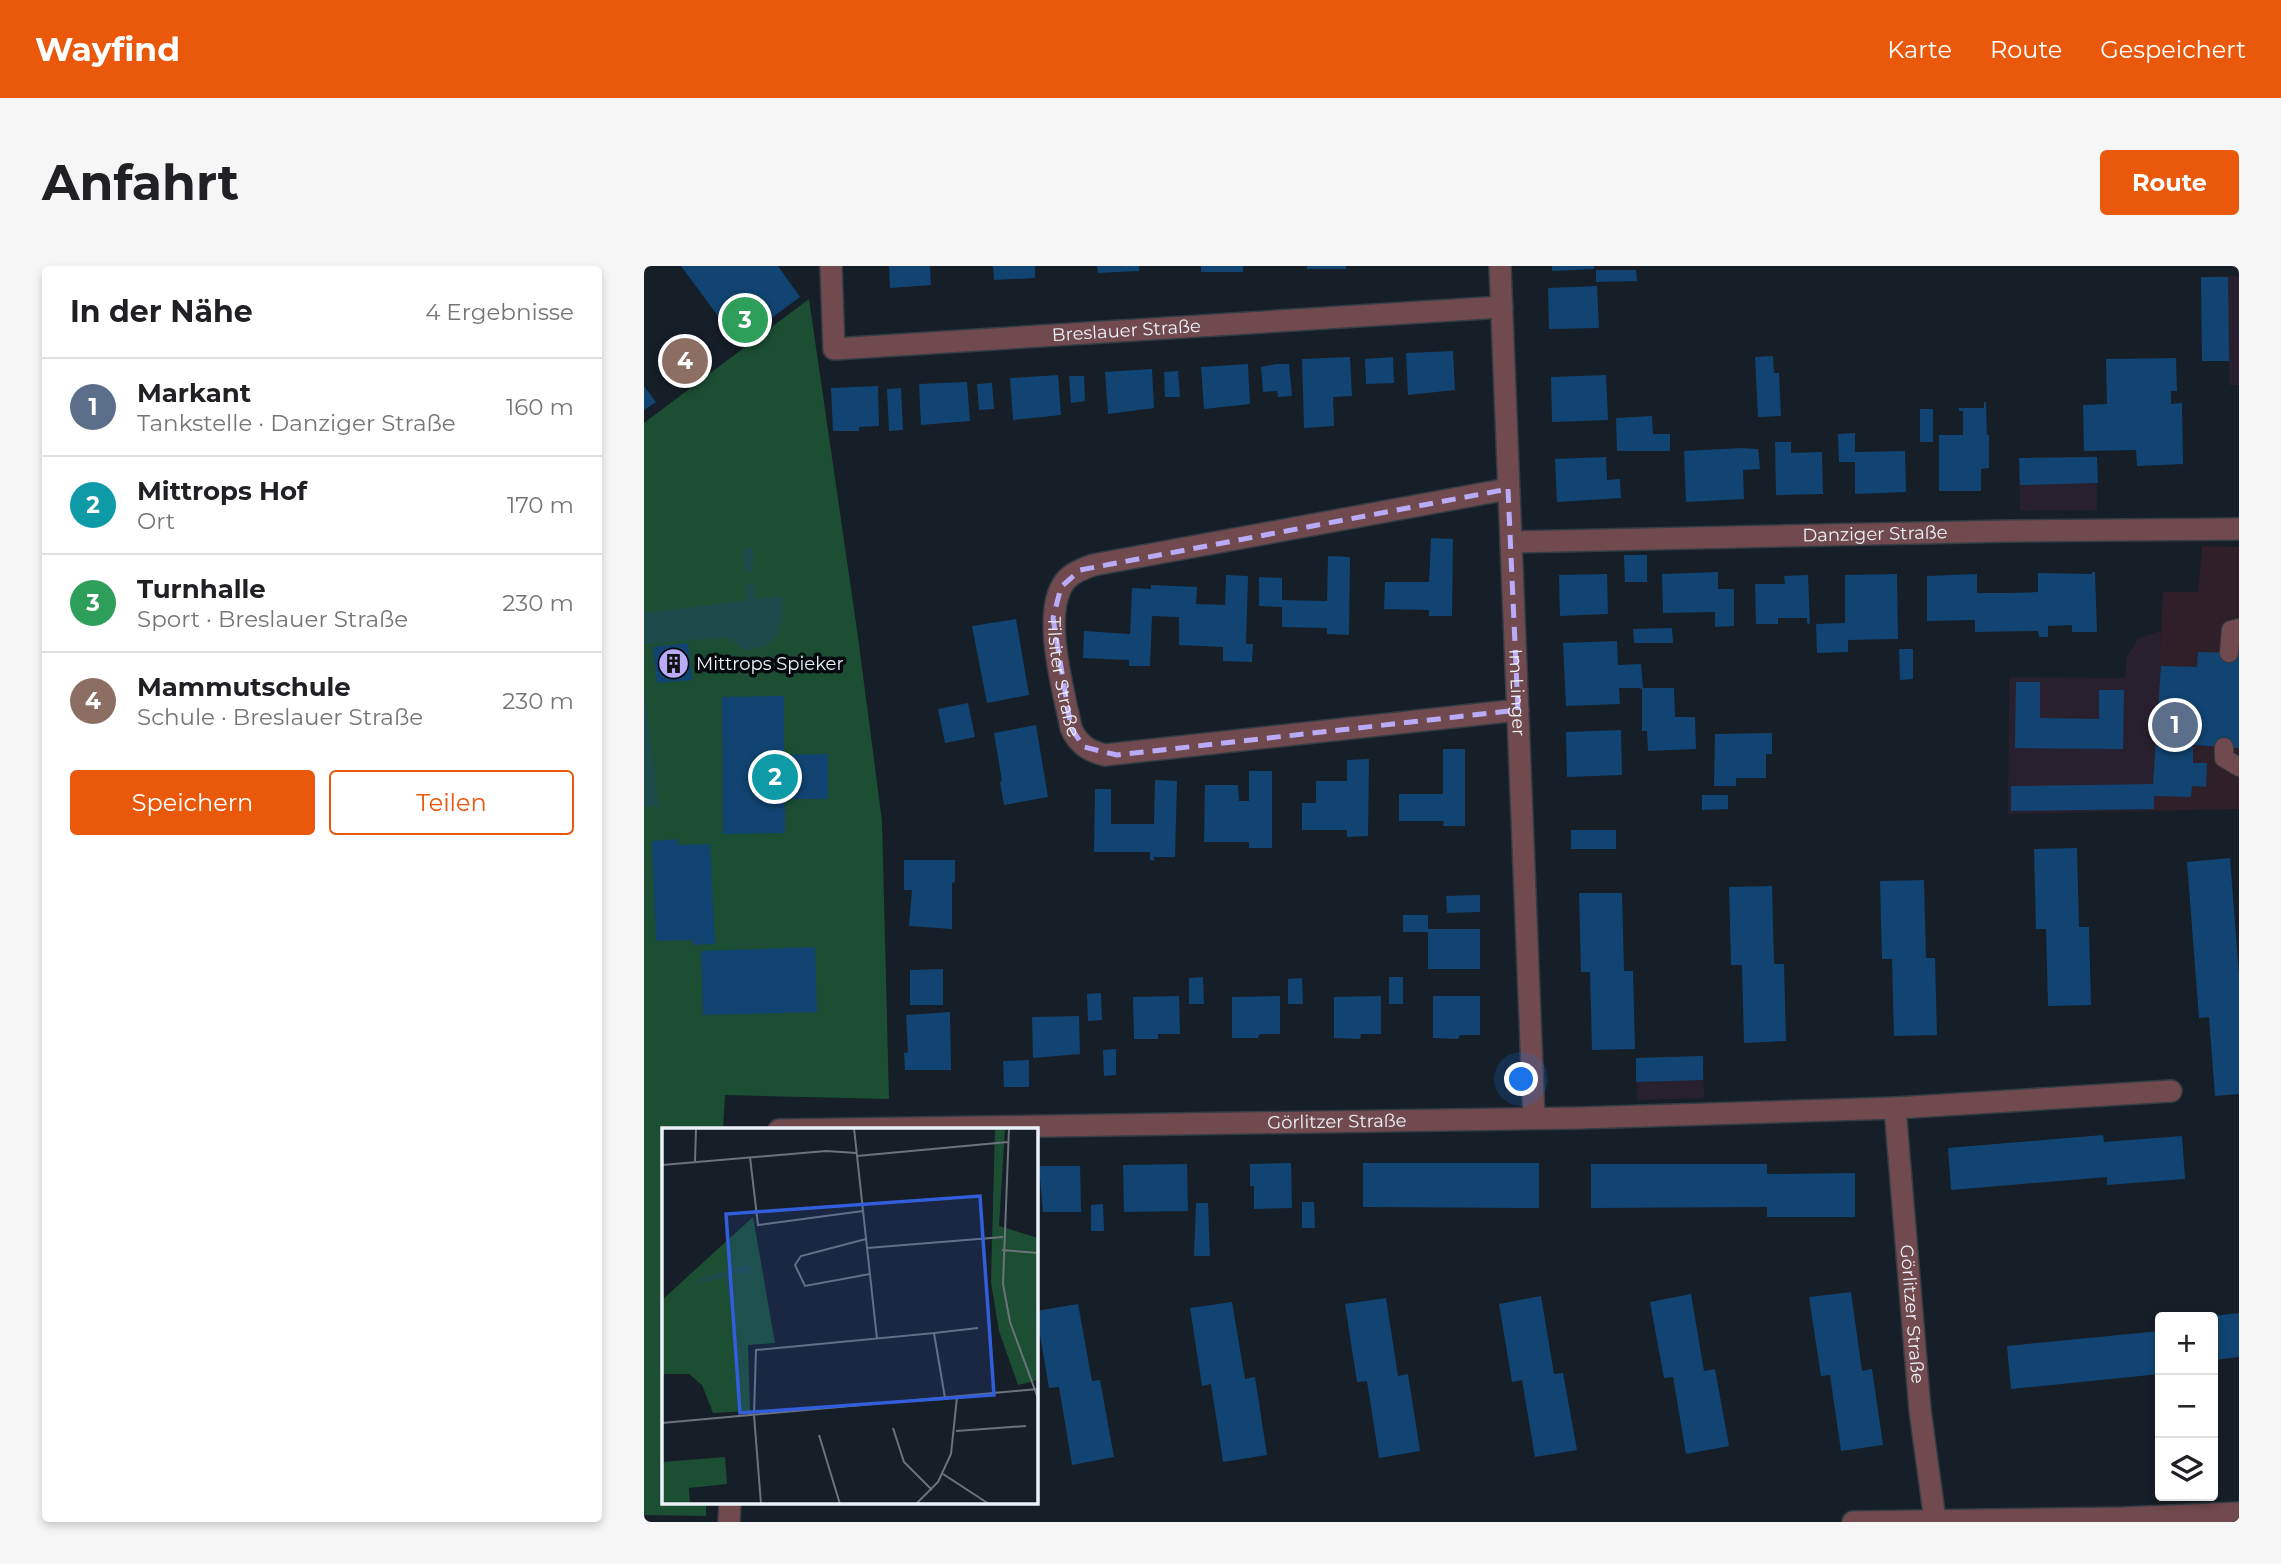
<!DOCTYPE html>
<html lang="de">
<meta charset="utf-8">
<style>
body{margin:0;font-family:Montserrat,sans-serif;background:#f6f6f6;color:#202124}
.controls{position:absolute;right:21px;bottom:21px;display:grid;overflow:hidden;border-radius:7px;box-shadow:0 4px 10px #0003}
.controls button{width:63px;height:63px;display:grid;place-items:center;padding:0;border:0;border-bottom:2px solid #e0e0e0;background:#fff;color:#202124;font:35px sans-serif}
.you{position:absolute;left:878px;top:814px;width:24px;height:24px;margin:-18px;border:5px solid #fff;border-radius:50%;background:#1a73e8;box-shadow:0 0 0 10px #1a73e833}
.badge{display:grid;place-items:center;width:46px;height:46px;border-radius:50%;background:#ea580c;color:#fff;font-size:23px;font-weight:700}
.pin{position:absolute;translate:-50% -50%;border:4px solid #fff;box-shadow:0 2px 7px #0006}
.list{margin:0;padding:0;list-style:none}
h2{display:flex;justify-content:space-between;align-items:center;height:91px;margin:0;padding:0 28px;font-size:30px}
h2 small{font-size:23px;font-weight:400;color:#757577}
.list li{display:grid;grid-template-columns:46px 1fr auto;gap:21px;align-items:center;box-sizing:border-box;height:98px;padding:0 28px;border-top:2px solid #e0e0e0}
.list b{display:block;font-size:26px;white-space:nowrap}
.list p{margin:0;font-size:23px;white-space:nowrap;color:#757577}
.list em{font-size:23px;font-style:normal;color:#757577}
.actions{display:flex;gap:14px;padding:21px 28px}
.actions a{flex:1;padding:16px 0;border:2px solid #ea580c;border-radius:7px;text-align:center;font-size:24px;color:#ea580c}
.actions .main{background:#ea580c;color:#fff}
.icon{flex:none;width:38px;height:38px;fill:none;stroke:currentColor;stroke-width:2;stroke-linecap:round;stroke-linejoin:round}
.map{position:relative;flex:none;width:1595px;height:1256px;overflow:hidden;border-radius:7px}
header{display:flex;align-items:center;gap:42px;box-sizing:border-box;height:98px;padding:0 35px;background:#ea580c;color:#fff}
header strong{font-size:33px}
nav{display:flex;gap:38px;margin-inline-start:auto;font-size:24px}
.intro{display:flex;align-items:center;justify-content:space-between;box-sizing:border-box;height:168px;padding:0 42px}
h1{margin:0;font-size:49px}
.button{padding:18px 32px;border-radius:7px;background:#ea580c;color:#fff;font-size:24px;font-weight:700}
main{display:flex;gap:42px;padding:0 42px}
aside{flex:1;background:#fff;border-radius:7px;box-shadow:0 4px 10px #0003}
.map>svg:first-child{display:block}
</style>
<header>
<strong>Wayfind</strong>
<nav><a>Karte</a><a>Route</a><a>Gespeichert</a></nav>
</header>
<div class="intro"><h1>Anfahrt</h1><a class="button">Route</a></div>
<main>
<aside>
<h2>In der Nähe<small>4 Ergebnisse</small></h2>
<ul class="list">
<li><span class="badge" style="background:#5c6f8a">1</span><div><b>Markant</b><p>Tankstelle · Danziger Straße</p></div><em>160 m</em></li>
<li><span class="badge" style="background:#0f9aa8">2</span><div><b>Mittrops Hof</b><p>Ort</p></div><em>170 m</em></li>
<li><span class="badge" style="background:#2e9e5b">3</span><div><b>Turnhalle</b><p>Sport · Breslauer Straße</p></div><em>230 m</em></li>
<li><span class="badge" style="background:#8d6e63">4</span><div><b>Mammutschule</b><p>Schule · Breslauer Straße</p></div><em>230 m</em></li>
</ul>
<div class="actions"><a class="main">Speichern</a><a>Teilen</a></div>
</aside>
<div class="map">
<svg width="1595" height="1256" viewBox="0 0 1595 1256">
<rect width="100%" height="100%" fill="#161e27"/>
<polygon fill="#2f1f28" points="1558,280 1595,281 1595,543 1507,545 1519,326 1554,326"/>
<g fill="#29202f">
<polygon points="1595,10 1595,119 1585,119 1585,95 1558,95 1557,11"/>
<polygon points="1453,191 1453,244 1376,245 1375,192"/>
<polygon points="1517,365 1507,545 1364,548 1365,411 1481,412 1483,390 1495,372"/>
<polygon points="1059,790 1060,832 993,834 992,792"/>
</g>
<polygon fill="#1c4e34" points="165,33 214,371 238,555 245,833 81,829 79,864 19,864 19,1237 62,1237 62,1250 0,1249 0,157"/>
<g fill="#1e4a4b">
<path d="M138,330c4,29 -5,54 -38,54l-16,-13 -84,7v-31z"/>
<polygon points="0,421 15,541 0,540"/>
</g>
<g fill="none" stroke-linecap="round" stroke-linejoin="round">
<g stroke="#1e4a4b" stroke-width="10">
<polyline points="104,286 105,301"/>
<polyline points="106,323 106,333"/>
</g>
</g>
<g fill="#114472">
<polygon points="37,0 134,0 156,31 94,77"/>
<polygon points="245,0 286,0 287,19 246,22"/>
<polygon points="349,0 391,0 391,12 350,14"/>
<polygon points="453,0 495,0 495,5 454,7"/>
<rect x="557" y="0" width="42" height="6"/>
<rect x="663" y="0" width="39" height="3"/>
<polygon points="908,0 950,0 950,3 908,5"/>
<polygon points="952,4 992,4 993,15 952,16"/>
<polygon points="1557,11 1584,11 1585,95 1558,95"/>
<polygon points="953,20 955,62 905,63 904,22"/>
<polygon points="809,85 811,124 764,129 762,87"/>
<polygon points="1129,90 1130,107 1135,107 1137,150 1114,151 1111,91"/>
<polygon points="706,91 708,130 689,131 690,160 660,162 658,93"/>
<polygon points="749,91 750,117 722,118 721,93"/>
<polygon points="1532,92 1533,125 1527,125 1527,138 1538,137 1539,198 1493,200 1492,184 1440,185 1439,139 1463,138 1462,93"/>
<polygon points="604,98 606,138 560,143 557,101"/>
<polygon points="632,98 645,98 648,130 634,131 633,125 619,126 617,101"/>
<polygon points="508,103 510,142 464,148 461,106"/>
<polygon points="534,105 536,131 521,131 520,106"/>
<polygon points="414,109 417,149 369,154 366,112"/>
<polygon points="962,109 964,154 908,156 907,111"/>
<polygon points="425,110 440,110 441,135 427,137"/>
<polygon points="323,116 326,155 277,159 275,118"/>
<polygon points="348,117 350,143 335,144 333,118"/>
<polygon points="0,120 12,136 0,144"/>
<polygon points="234,120 235,160 215,161 215,165 189,165 187,122"/>
<polygon points="257,122 259,164 245,165 243,123"/>
<polygon points="1340,136 1342,136 1343,169 1345,169 1345,202 1337,203 1337,225 1295,225 1295,169 1319,169 1319,145 1315,145 1315,142 1340,142"/>
<rect x="1276" y="143" width="13" height="33"/>
<polygon points="1008,150 1009,168 1026,168 1026,185 973,185 972,152"/>
<polygon points="1211,167 1211,186 1261,185 1262,226 1211,228 1211,196 1195,196 1194,168"/>
<polygon points="1131,176 1147,176 1147,187 1178,186 1179,228 1132,229"/>
<polygon points="1098,182 1114,183 1116,203 1099,204 1100,233 1042,236 1040,185"/>
<polygon points="962,191 963,214 976,213 977,232 913,236 911,193"/>
<polygon points="1453,191 1454,217 1376,219 1375,192"/>
<polygon points="787,272 809,273 808,350 785,350 785,344 740,343 741,316 785,316"/>
<polygon points="980,289 1003,289 1003,316 981,316"/>
<polygon points="684,290 706,291 705,369 683,368 683,362 638,361 638,341 615,340 615,311 638,312 638,334 683,335"/>
<polygon points="1074,306 1074,323 1090,323 1090,360 1071,361 1071,346 1019,347 1018,308"/>
<polygon points="1448,306 1451,306 1453,366 1428,366 1428,359 1404,360 1404,371 1395,371 1394,365 1331,366 1331,354 1283,355 1283,310 1333,308 1333,327 1364,327 1394,326 1394,307 1448,308"/>
<polygon points="963,308 964,348 916,350 915,309"/>
<polygon points="1253,308 1254,373 1204,374 1204,386 1173,387 1172,358 1201,357 1201,309"/>
<polygon points="582,309 604,310 602,378 609,378 608,396 579,395 579,381 535,379 535,351 508,350 506,400 485,400 485,394 439,392 440,365 486,368 488,322 507,323 507,319 553,321 552,338 581,339"/>
<polygon points="1164,309 1166,358 1163,357 1163,352 1134,352 1134,358 1112,358 1111,318 1141,318 1140,310"/>
<polygon points="372,353 385,429 343,437 328,360"/>
<polygon points="1028,362 1029,377 990,377 989,363"/>
<polygon points="973,375 974,399 997,398 999,422 1030,422 1031,451 1051,451 1052,483 1004,485 1003,465 998,465 998,423 994,422 975,422 976,438 922,440 919,377"/>
<polygon points="44,377 48,414 13,417 9,381"/>
<polygon points="1255,383 1269,383 1269,413 1256,414"/>
<polygon points="1554,386 1595,387 1595,482 1549,479 1549,497 1563,497 1562,521 1548,520 1547,531 1510,530 1510,543 1367,545 1367,520 1509,518 1517,400 1553,401"/>
<polygon points="1372,416 1396,416 1396,452 1455,453 1455,424 1480,424 1479,483 1371,482"/>
<polygon points="140,430 140,489 184,488 184,533 141,533 141,567 79,568 78,431"/>
<polygon points="324,437 331,471 301,477 294,443"/>
<polygon points="392,459 404,531 360,539 356,516 358,515 350,467"/>
<polygon points="977,464 978,509 923,511 922,466"/>
<polygon points="1128,467 1128,488 1122,488 1122,512 1092,512 1092,520 1070,520 1071,468"/>
<polygon points="799,483 821,483 821,560 799,560 800,555 755,555 755,528 799,528"/>
<polygon points="725,493 724,570 703,571 703,564 658,564 658,537 672,537 672,515 703,515 703,494"/>
<polygon points="605,505 628,505 628,582 605,582 605,576 560,576 561,519 594,519 595,535 605,535"/>
<polygon points="511,514 533,515 531,591 510,591 510,595 506,594 506,586 450,586 451,523 467,523 467,558 510,558"/>
<polygon points="1058,529 1084,529 1084,543 1058,544"/>
<rect x="927" y="564" width="45" height="19"/>
<polygon points="34,573 34,579 66,578 71,678 49,679 49,674 12,675 8,575"/>
<polygon points="1433,582 1435,661 1445,661 1447,739 1404,740 1402,663 1392,663 1390,583"/>
<polygon points="1586,592 1595,709 1595,828 1571,830 1565,751 1555,752 1543,596"/>
<polygon points="260,594 311,594 311,616 308,617 308,663 265,660 268,624 260,624"/>
<polygon points="1280,614 1282,692 1291,692 1293,769 1250,770 1248,693 1238,693 1236,615"/>
<polygon points="1128,620 1130,698 1140,698 1142,775 1100,777 1098,699 1087,699 1085,621"/>
<polygon points="935,627 978,627 980,705 989,705 991,783 948,784 946,706 937,706"/>
<polygon points="836,629 836,646 803,647 802,630"/>
<polygon points="759,649 784,649 784,663 836,663 836,703 784,703 784,666 759,666"/>
<polygon points="171,681 173,746 59,749 57,685"/>
<polygon points="299,703 299,739 266,739 266,704"/>
<polygon points="559,711 560,738 545,738 545,712"/>
<rect x="745" y="711" width="14" height="27"/>
<polygon points="658,712 659,738 644,738 644,713"/>
<polygon points="457,727 458,754 444,755 443,728"/>
<polygon points="535,730 536,768 514,768 514,773 490,773 489,731"/>
<polygon points="636,730 636,768 616,768 614,772 588,772 588,731"/>
<polygon points="737,730 737,768 717,768 716,773 690,772 690,731"/>
<polygon points="789,730 836,730 836,769 816,769 814,773 789,772"/>
<polygon points="306,746 307,804 261,804 260,787 264,786 262,749"/>
<polygon points="435,750 436,788 389,792 388,751"/>
<polygon points="472,783 472,809 460,810 459,784"/>
<polygon points="1059,790 1059,814 992,816 992,792"/>
<polygon points="385,794 385,821 360,821 359,795"/>
<polygon points="1459,869 1460,876 1538,870 1541,913 1463,919 1463,911 1307,924 1304,882"/>
<polygon points="647,897 648,942 610,943 610,920 606,920 606,898"/>
<polygon points="719,897 895,897 895,942 719,941"/>
<polygon points="543,898 544,945 480,946 479,899"/>
<polygon points="947,898 1123,898 1123,908 1211,907 1211,951 1123,951 1123,941 947,942"/>
<polygon points="395,900 436,900 437,946 399,946"/>
<polygon points="658,936 670,936 671,962 658,962"/>
<polygon points="552,937 564,937 566,990 550,990"/>
<polygon points="459,938 460,965 447,965 447,939"/>
<polygon points="1207,1026 1218,1105 1228,1103 1239,1179 1197,1185 1186,1109 1177,1110 1165,1031"/>
<polygon points="1047,1028 1060,1105 1071,1103 1085,1180 1042,1188 1029,1111 1020,1112 1006,1036"/>
<polygon points="897,1030 910,1108 919,1107 933,1184 891,1191 878,1114 868,1116 855,1038"/>
<polygon points="742,1032 754,1110 764,1108 776,1185 735,1192 723,1115 713,1116 701,1038"/>
<polygon points="588,1036 601,1113 611,1111 623,1189 579,1196 567,1118 558,1120 546,1042"/>
<polygon points="434,1038 448,1115 456,1114 470,1191 428,1199 415,1121 405,1122 392,1045"/>
<polygon points="1595,1047 1595,1091 1569,1094 1569,1050"/>
<polygon points="1516,1065 1516,1108 1367,1123 1363,1080"/>
</g>
<g fill="none" stroke-linecap="round" stroke-linejoin="round">
<defs>
<g id="service">
<polyline points="1585,387 1587,364 1595,362"/>
<polyline points="1580,481 1580,492 1595,501"/>
</g>
<g id="minor">
<path id="s1" d="M187,0l3,83 668,-42"/>
<path id="s2" d="M856,0l34,852"/>
<path id="s3" d="M864,223l-415,76c-8,3 -17,6 -24,12 -31,28 -5,114 2,151 7,16 17,23 34,27l413,-45"/>
<path id="s4" d="M867,276l498,-11 230,-2"/>
<polyline points="1251,842 1527,825"/>
<path id="s5" d="M135,864l800,-12 316,-10 25,302 15,110"/>
<polyline points="85,1256 86,1237"/>
<polyline points="1209,1256 1479,1252 1595,1247"/>
</g>
</defs>
<use href="#service" stroke="#343c44" stroke-width="20"/>
<use href="#minor" stroke="#343c44" stroke-width="24"/>
<use href="#service" stroke="#714a4f" stroke-width="18"/>
<use href="#minor" stroke="#714a4f" stroke-width="21"/>
</g>
<path fill="none" stroke="#b9abf7" stroke-width="5" stroke-dasharray="14 9" stroke-linejoin="round" d="M864,223l10,221 -401,45 -33,-8 -13,-19 -18,-110 8,-31 19,-17z"/>
<defs>
<symbol id="building-disc" viewBox="-11 -11 22 22"><circle r="9.5" fill="#b9abf7" stroke="#05080c"/><path d="M-4-6H4V6H1V3H-1V6H-4ZM-2.5-4.3h1.7v1.8h-1.7ZM.8-4.3h1.7v1.8H.8ZM-2.5-1h1.7V.8h-1.7ZM.8-1h1.7V.8H.8Z" fill="#111"/></symbol>
</defs>
<g fill-rule="evenodd">
<use href="#building-disc" x="12" y="380" width="35" height="35"/>
</g>
<g text-anchor="middle" stroke-width="7" stroke-linejoin="round" paint-order="stroke">
<g font-size="18" fill="#ecf2f8" stroke="#05080c">
<text dy="6" stroke="none"><textPath href="#s1" startOffset="376">Breslauer Straße</textPath></text>
<text dy="6" stroke="none"><textPath href="#s4" startOffset="364">Danziger Straße</textPath></text>
<text dy="6" stroke="none"><textPath href="#s3" startOffset="553">Tilsiter Straße</textPath></text>
<text dy="6" stroke="none"><textPath href="#s2" startOffset="427">Im Linger</textPath></text>
<text dy="6" stroke="none"><textPath href="#s5" startOffset="558">Görlitzer Straße</textPath></text>
<text dy="6" stroke="none"><textPath href="#s5" startOffset="1323">Görlitzer Straße</textPath></text>
</g>
<g font-size="18" fill="#ecf2f8" stroke="#05080c" text-anchor="start">
<text x="52" y="404">Mittrops Spieker</text>
</g>
</g>
<g transform="translate(18 862)">
<rect width="376" height="376" fill="#161e27"/>
<path d="M333,0h10l-6,98 39,12v142l-20,5 -19,-54 -8,-49zM91,89l22,126 -27,2 2,66 -37,2 -11,-28 -13,-11h-27v-74zM63,329l2,27 -38,4 1,16h-28v-42z" fill="#1c4e34"/>
<path d="M90,136l-4,9h-17l4,26h-5l-7,-22 -25,7 -1,-5z" fill="#1e4a4b"/>
<path fill="none" stroke="#6c737b" stroke-width="2" d="M192,0l23,211M347,0l-6,156 7,38 29,79M195,28l151,-14M88,29l8,68 105,-14M33,33l1,-33M0,37l164,-14 30,2M204,111l-65,17 -6,9 10,21 65,-12M205,120l136,-11M340,122l37,3M272,205l44,-5M0,295l376,-34M231,300l11,34 28,28M294,303l70,-5M157,307l21,69M281,346l46,30M99,376l-7,-89 2,-65 178,-17 11,65M254,376l22,-22 13,-28 6,-57"/>
<path fill="#325edb" fill-opacity="0.15" stroke="#325edb" stroke-width="3.5" d="M318,68l14,199 -254,18 -14,-199z"/>
<rect width="376" height="376" fill="none" stroke="#ecf2f8" stroke-width="3.5"/>
</g>
</svg>
<div class="controls">
<button>+</button>
<button>−</button>
<button><svg class="icon" aria-label="layers" viewBox="0 0 24 24"><path d="M12 4l9 5-9 5-9-5zM3 14l9 5 9-5"/></svg></button>
</div>
<div class="you"></div>
<div class="pin badge" style="left:1531px;top:459px;background:#5c6f8a">1</div>
<div class="pin badge" style="left:131px;top:511px;background:#0f9aa8">2</div>
<div class="pin badge" style="left:101px;top:54px;background:#2e9e5b">3</div>
<div class="pin badge" style="left:41px;top:95px;background:#8d6e63">4</div>
</div>
</main>
